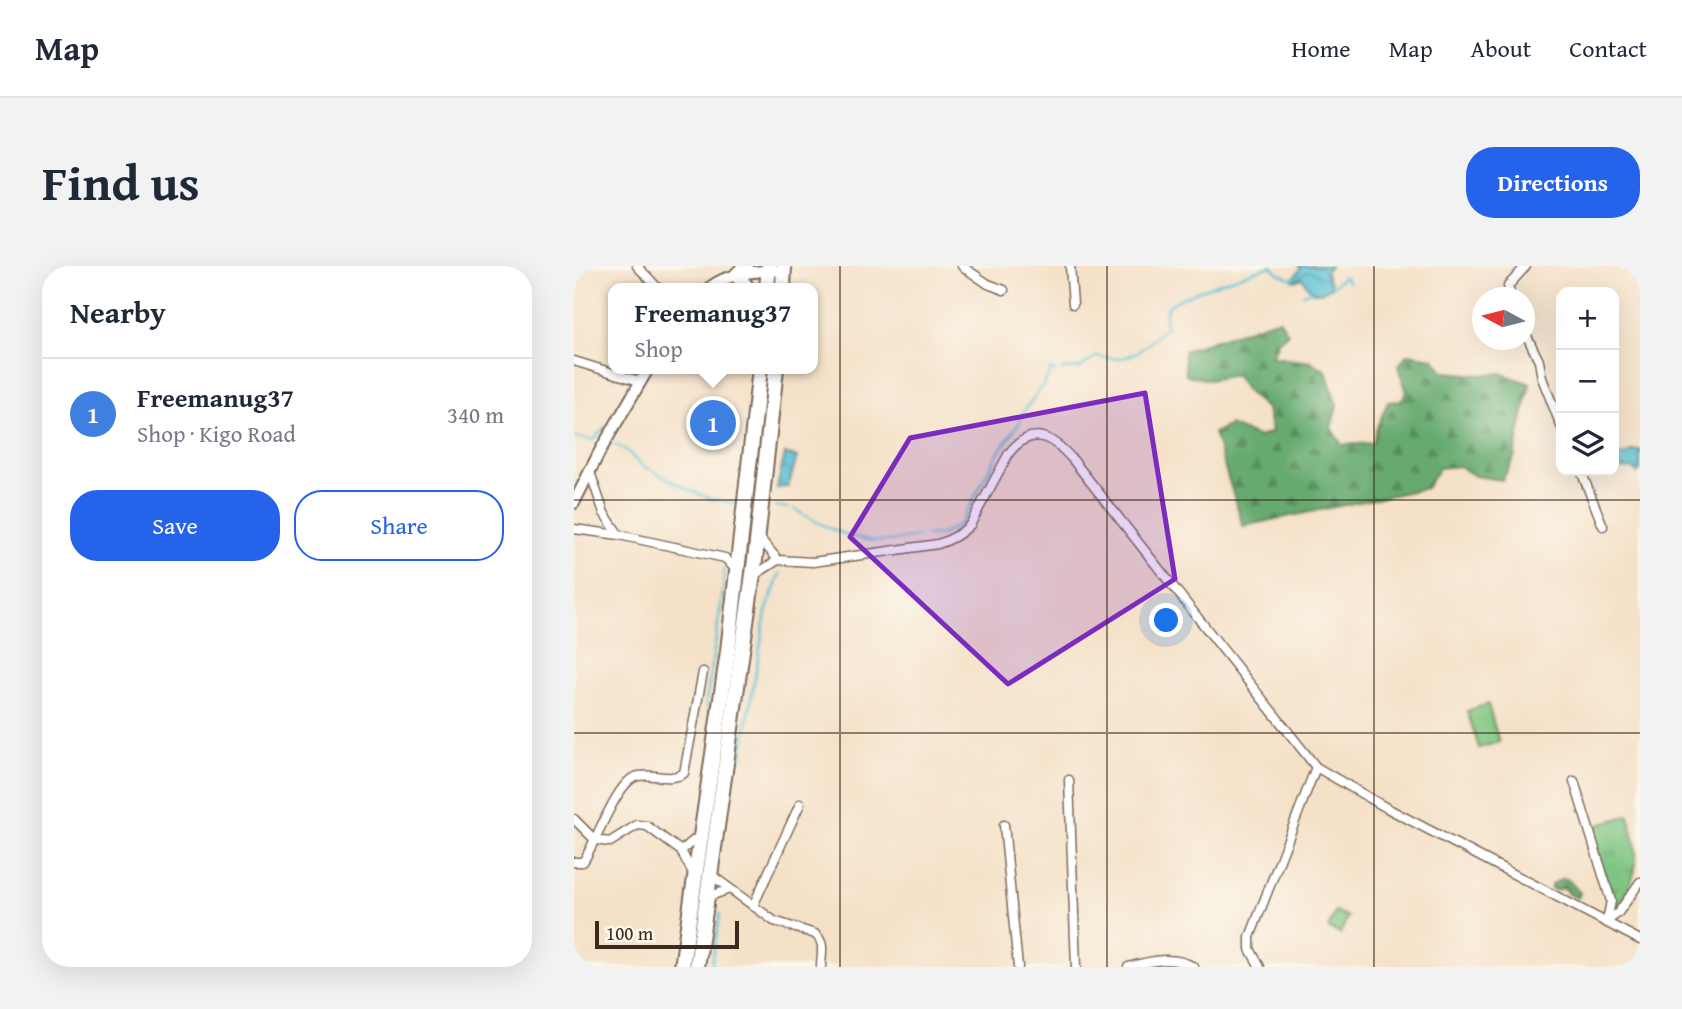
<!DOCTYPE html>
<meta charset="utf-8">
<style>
body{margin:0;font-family:"Gentium Book Plus",serif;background:#f2f2f3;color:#1f2937}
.controls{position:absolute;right:21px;top:21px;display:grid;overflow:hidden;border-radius:14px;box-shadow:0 7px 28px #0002}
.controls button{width:63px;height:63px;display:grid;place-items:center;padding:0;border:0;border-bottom:2px solid #e0e1e3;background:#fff;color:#1f2937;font:35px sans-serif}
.compass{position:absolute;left:898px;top:21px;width:63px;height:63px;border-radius:50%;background:#fff;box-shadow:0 7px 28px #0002;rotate:277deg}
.scale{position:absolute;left:21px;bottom:18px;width:144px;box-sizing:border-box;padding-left:7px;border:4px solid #3b2a1e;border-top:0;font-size:19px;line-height:24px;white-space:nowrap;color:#3b2a1e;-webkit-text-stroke:5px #fbf7ec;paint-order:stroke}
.you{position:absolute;left:593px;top:355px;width:24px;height:24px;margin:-18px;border:5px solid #fff;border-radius:50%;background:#1a73e8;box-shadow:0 0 0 10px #1a73e833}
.badge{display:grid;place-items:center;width:46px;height:46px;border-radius:50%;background:#2563eb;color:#fff;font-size:23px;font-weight:700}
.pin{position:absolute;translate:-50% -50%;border:4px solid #fff;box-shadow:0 2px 7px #0006}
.popup{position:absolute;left:34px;top:17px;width:210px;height:91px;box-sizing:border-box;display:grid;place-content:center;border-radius:14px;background:#fff;filter:drop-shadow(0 2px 5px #0005);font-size:23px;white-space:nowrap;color:#747a83}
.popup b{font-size:26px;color:#1f2937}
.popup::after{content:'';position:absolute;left:50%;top:100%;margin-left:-14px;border:14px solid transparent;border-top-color:#fff}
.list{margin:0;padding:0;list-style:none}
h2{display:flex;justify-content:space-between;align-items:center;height:91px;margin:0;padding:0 28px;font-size:30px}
h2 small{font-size:23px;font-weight:400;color:#747a83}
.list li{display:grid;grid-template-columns:46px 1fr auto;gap:21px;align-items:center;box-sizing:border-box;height:112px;padding:0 28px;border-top:2px solid #e0e1e3}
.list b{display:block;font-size:26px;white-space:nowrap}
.list p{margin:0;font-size:23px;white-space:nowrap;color:#747a83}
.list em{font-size:23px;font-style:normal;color:#747a83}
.actions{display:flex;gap:14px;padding:21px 28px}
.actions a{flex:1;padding:16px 0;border:2px solid #2563eb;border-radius:28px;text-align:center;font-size:24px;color:#2563eb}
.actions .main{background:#2563eb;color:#fff}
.icon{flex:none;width:38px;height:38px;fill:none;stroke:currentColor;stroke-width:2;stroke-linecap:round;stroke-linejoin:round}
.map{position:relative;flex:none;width:1066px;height:701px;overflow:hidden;border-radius:28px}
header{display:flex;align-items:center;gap:42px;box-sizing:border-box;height:98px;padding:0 35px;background:#fff;border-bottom:2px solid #e0e1e3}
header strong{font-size:33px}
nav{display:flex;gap:38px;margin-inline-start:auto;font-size:24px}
.intro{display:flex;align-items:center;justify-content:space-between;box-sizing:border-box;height:168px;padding:0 42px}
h1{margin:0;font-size:49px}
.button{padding:18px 32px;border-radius:28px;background:#2563eb;color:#fff;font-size:24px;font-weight:700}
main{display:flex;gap:42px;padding:0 42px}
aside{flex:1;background:#fff;border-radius:28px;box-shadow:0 7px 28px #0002}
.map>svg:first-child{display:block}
</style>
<header>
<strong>Map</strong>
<nav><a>Home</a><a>Map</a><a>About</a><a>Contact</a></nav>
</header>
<div class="intro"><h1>Find us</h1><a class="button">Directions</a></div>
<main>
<aside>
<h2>Nearby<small></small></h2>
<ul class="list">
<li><span class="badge" style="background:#3f7fe0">1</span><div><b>Freemanug37</b><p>Shop · Kigo Road</p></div><em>340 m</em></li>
</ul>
<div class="actions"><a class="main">Save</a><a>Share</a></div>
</aside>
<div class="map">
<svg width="1066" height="701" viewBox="0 0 1066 701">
<defs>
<pattern id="grass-tufts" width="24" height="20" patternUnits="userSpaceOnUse" patternTransform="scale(1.75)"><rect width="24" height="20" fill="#7ec581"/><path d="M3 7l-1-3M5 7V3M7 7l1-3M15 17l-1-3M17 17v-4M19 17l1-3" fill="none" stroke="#68a069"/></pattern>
<pattern id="forest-firs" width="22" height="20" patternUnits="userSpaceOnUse" patternTransform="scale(1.75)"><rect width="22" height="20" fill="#66aa6f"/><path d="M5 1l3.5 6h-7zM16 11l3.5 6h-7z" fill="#558b5b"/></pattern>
<pattern id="water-waves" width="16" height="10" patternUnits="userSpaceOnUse" patternTransform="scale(1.75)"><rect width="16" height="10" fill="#59c1d6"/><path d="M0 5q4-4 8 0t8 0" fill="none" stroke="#4b9dad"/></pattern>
</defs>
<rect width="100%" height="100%" fill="#fbf7ec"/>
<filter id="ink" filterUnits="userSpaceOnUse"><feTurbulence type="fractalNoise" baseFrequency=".0143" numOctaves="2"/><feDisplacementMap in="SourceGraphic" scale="14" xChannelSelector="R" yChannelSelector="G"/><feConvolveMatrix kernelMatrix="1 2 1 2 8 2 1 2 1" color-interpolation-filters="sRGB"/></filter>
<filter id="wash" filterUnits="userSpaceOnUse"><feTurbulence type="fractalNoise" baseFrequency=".00686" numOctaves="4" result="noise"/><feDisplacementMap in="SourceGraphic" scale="28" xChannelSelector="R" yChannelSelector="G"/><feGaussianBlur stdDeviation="1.57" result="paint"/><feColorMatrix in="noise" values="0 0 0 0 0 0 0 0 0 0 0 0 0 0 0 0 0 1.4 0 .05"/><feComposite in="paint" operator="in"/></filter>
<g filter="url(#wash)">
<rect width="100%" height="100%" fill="#f5e1c8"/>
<g fill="url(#grass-tufts)" stroke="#5c7850" stroke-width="2">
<path d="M1055,549c11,48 11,54 -13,96l-3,2 -21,-86z"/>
<polygon points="762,645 774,651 766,668 754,662"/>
</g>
<g fill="url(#forest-firs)" stroke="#506a46" stroke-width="2">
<polygon points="705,53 714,67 704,76 698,91 737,96 752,105 763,140 757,162 768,179 799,177 802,163 814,136 826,135 833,126 824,101 833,88 859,92 870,106 907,109 927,107 956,118 940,192 928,214 901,210 885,200 865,202 852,222 669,260 640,167 655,159 685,171 698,166 693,143 672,125 662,109 634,114 612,109 610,85"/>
<polygon points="989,612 995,614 1006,627 1004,632 994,628 990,622 981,624 977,623 977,619"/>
</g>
<polygon fill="#7ec581" stroke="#5c7850" stroke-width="2" points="914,438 925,476 905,482 893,445"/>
<g fill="url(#water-waves)" stroke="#4a767a" stroke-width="2">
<polygon points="725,0 756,0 751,5 758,21 746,27 737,25 728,12 721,15 718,13 726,4"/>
<polygon points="1066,184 1066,205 1063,207 1058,202 1043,203 1031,210 1017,205 1040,205 1040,190 1053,189 1058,185"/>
<polygon points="211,188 223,191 214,221 203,222"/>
</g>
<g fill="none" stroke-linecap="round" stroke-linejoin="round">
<g stroke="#59c1d6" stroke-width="2.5">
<polyline points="758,21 770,10 775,17"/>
<polyline points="729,28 737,25"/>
<path d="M487,105l3,-2 16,-1 17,-12c31,9 48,-7 69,-29 -1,-7 -2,-15 3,-21 8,-10 87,-36 103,-40l6,7 14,6 3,-2"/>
<polyline points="0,171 19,174 30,162 35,160"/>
<polyline points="40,178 52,184 66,198 117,225 137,233 165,238"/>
<polyline points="202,240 214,242"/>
<path d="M220,243c25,15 51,29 81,32 14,1 30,-3 44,-4"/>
<polyline points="352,270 369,268 387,257 424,187 445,157 448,148 475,110 476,103 481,105"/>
<polyline points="135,446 132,436 150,319 150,303"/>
<polyline points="167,475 169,481 168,492"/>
<polyline points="169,481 192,346 206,307"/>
<polyline points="137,701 146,648"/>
</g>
</g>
</g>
<g filter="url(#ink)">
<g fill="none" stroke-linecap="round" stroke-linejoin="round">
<defs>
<g id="minor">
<polyline points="63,0 84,22"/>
<polyline points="388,0 414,18 430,24"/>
<polyline points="496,0 499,38"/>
<polyline points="937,32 934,20 952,0"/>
<polyline points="950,64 965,95 968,112 987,160"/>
<polyline points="0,95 65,115"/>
<polyline points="1007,205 1029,260"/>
<polyline points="16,206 30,247 45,269"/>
<polyline points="0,263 45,269 151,292 163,305"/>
<polyline points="184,270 204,294"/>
<path d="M179,310l25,-16 35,2 125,-18c13,-4 22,-9 32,-19l39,-72c23,-29 44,-16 64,7l243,307 69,40 255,133"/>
<polyline points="495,514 502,701"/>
<polyline points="1000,515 1037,635 1033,655"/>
<polyline points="0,553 20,573 28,575 36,576 63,559 73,560 107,585 119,607"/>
<polyline points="430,559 444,701"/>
<polyline points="107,585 126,569"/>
<path d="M0,596h9c12,-18 33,-78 52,-85 15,-6 35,6 49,-4l19,-101"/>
<path d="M136,608l64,47 41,13c11,9 6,20 6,33"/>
<polyline points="133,631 156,623"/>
<polyline points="179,640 226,538"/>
<polyline points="1033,655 1044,647 1066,616"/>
<path d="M554,701c22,-6 45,-12 66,0"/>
<polyline points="686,701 676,683 676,671 742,501"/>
</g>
<g id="tertiary">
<path d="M135,22c20,-16 50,-17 75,-18"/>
<polyline points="0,237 26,185 74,103"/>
</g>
<g id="trunk">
<polyline points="172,0 163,9 173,22"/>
<polyline points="193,22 195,0"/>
<polyline points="209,22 210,0"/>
<polyline points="108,701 154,385 186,103"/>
<polyline points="123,701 181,294 202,103"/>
</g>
</defs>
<use href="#minor" stroke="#7c6a5a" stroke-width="11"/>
<use href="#tertiary" stroke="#7c6a5a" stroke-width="14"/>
<use href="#trunk" stroke="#7c6a5a" stroke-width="18"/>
<use href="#minor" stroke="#fff" stroke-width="8"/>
<use href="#tertiary" stroke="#fff" stroke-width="10"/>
<use href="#trunk" stroke="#fff" stroke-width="14"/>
</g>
</g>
<path fill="#7b2cbf" fill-opacity="0.2" stroke="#7b2cbf" stroke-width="5" stroke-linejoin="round" d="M571,127l30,186 -167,105 -158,-147 60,-99z"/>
<path fill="none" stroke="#3b2a1e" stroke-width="2" stroke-opacity="0.55" d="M266,0v701M533,0v701M800,0v701M0,234h1066M0,467h1066"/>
</svg>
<div class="controls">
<button>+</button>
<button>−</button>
<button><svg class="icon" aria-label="layers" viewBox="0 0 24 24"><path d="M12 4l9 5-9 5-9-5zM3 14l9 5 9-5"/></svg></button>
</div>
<svg class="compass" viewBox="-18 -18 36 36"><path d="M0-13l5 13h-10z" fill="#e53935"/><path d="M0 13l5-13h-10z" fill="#747a83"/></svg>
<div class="scale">100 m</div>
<div class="you"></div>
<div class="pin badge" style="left:139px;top:157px;background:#3f7fe0">1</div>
<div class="popup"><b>Freemanug37</b>Shop</div>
</div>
</main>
